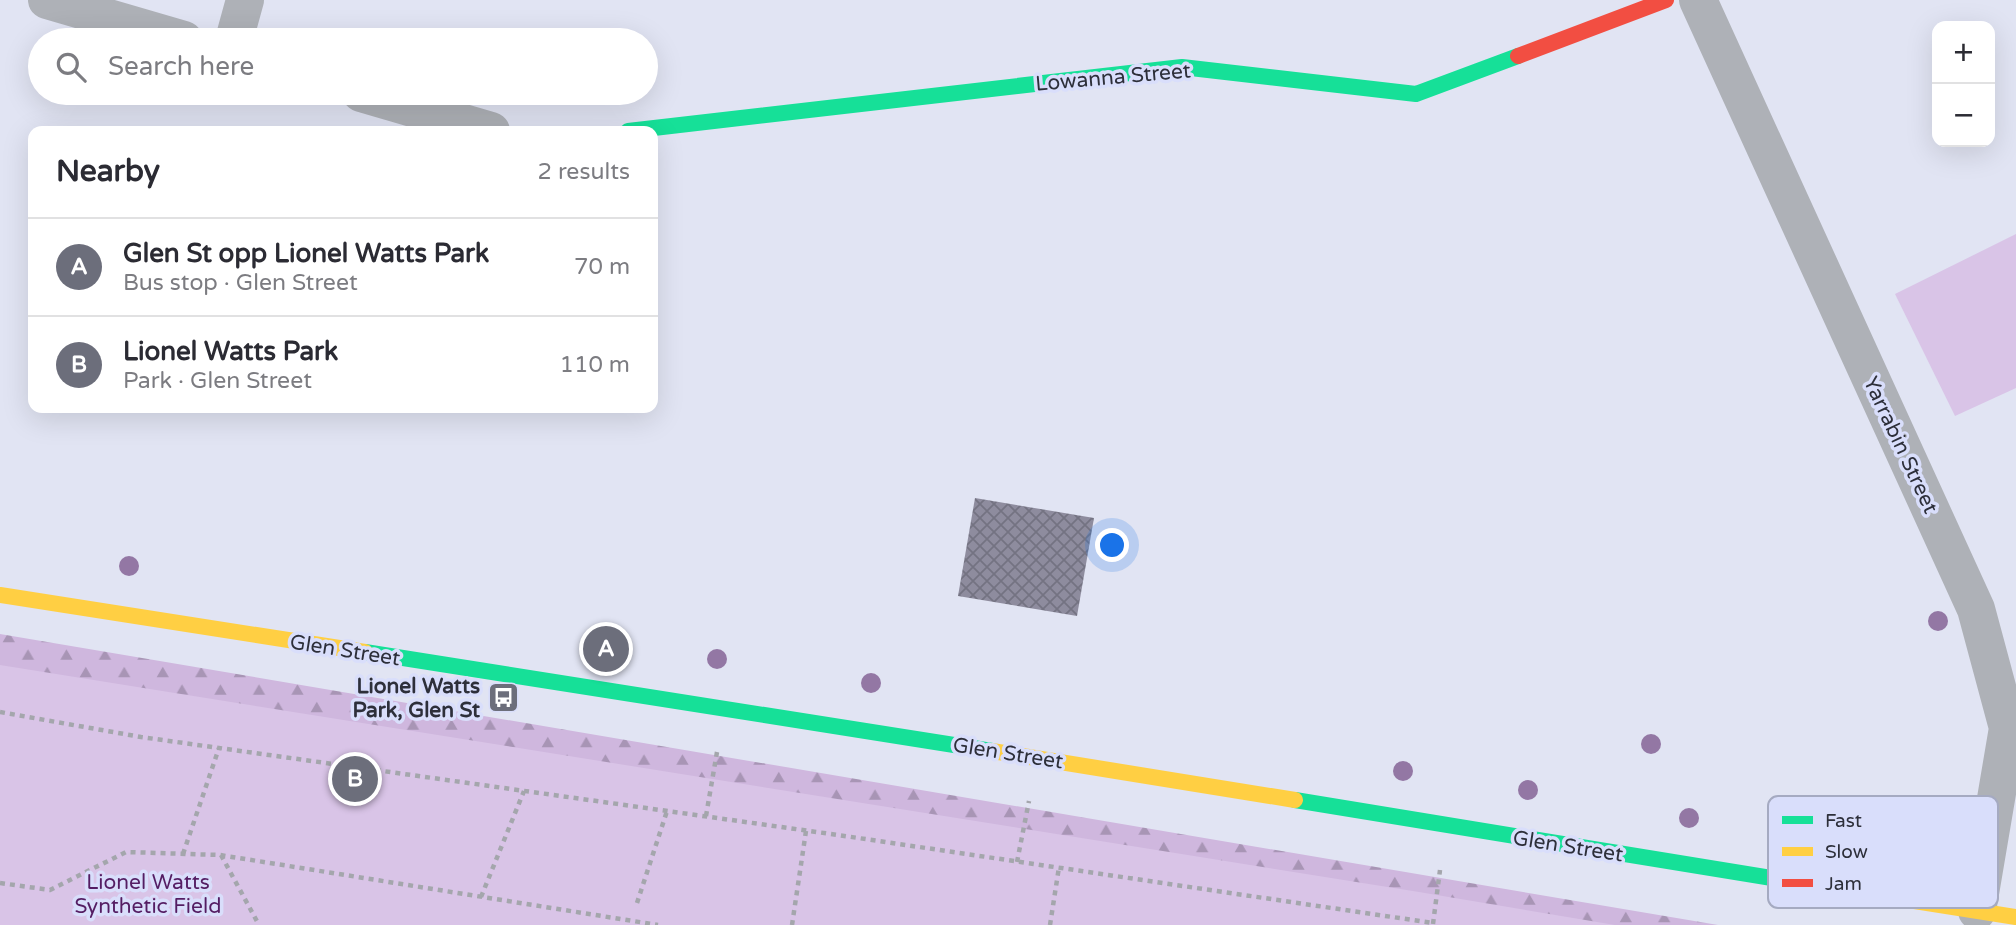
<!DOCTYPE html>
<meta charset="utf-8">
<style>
body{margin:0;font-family:"Varela Round",sans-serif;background:#f2f2f3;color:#2b2b33}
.controls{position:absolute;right:21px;top:21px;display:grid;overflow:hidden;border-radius:14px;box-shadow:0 7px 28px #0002}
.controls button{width:63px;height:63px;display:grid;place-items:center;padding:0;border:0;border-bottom:2px solid #e1e1e2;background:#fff;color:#2b2b33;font:35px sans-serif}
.you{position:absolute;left:1113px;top:546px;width:24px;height:24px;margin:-18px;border:5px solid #fff;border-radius:50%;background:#1a73e8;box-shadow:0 0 0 10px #1a73e833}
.badge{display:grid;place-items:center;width:46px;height:46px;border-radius:50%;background:#6c6e7b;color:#fff;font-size:23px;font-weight:700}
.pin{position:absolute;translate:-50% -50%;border:4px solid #fff;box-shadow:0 2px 7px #0006}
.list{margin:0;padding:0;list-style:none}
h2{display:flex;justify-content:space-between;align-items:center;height:91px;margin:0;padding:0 28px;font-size:30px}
h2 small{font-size:23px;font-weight:400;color:#7c7c81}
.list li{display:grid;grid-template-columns:46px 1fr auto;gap:21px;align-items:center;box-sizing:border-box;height:98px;padding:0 28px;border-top:2px solid #e1e1e2}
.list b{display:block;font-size:26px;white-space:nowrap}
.list p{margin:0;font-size:23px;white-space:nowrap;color:#7c7c81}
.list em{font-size:23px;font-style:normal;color:#7c7c81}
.icon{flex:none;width:38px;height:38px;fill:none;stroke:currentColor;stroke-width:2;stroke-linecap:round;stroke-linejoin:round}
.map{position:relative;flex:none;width:2016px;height:925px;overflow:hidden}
.search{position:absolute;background:#fff;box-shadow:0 7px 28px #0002;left:28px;top:28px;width:630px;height:77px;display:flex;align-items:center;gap:18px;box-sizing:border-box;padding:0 24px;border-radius:38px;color:#7c7c81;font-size:26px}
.panel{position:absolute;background:#fff;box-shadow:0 7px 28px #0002;left:28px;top:126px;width:630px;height:287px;border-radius:14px}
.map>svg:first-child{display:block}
</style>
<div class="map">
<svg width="2016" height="925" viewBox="0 0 2016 925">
<defs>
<pattern id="forest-firs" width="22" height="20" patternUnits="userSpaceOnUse" patternTransform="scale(1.75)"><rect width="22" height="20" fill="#cfb7de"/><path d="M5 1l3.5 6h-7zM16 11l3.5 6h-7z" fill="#a895b5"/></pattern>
<pattern id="building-cross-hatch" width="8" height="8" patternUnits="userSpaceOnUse" patternTransform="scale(1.75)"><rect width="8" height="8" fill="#8e8c9e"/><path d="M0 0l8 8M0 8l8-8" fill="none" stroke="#747382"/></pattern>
</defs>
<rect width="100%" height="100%" fill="#e1e4f3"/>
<polygon fill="url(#forest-firs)" points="0,634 1718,925 782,925 0,855"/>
<g fill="#d9c4e7">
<polygon points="2016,234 2016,388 1955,416 1895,294"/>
<polygon points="0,665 1419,892 1615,925 0,925"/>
</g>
<polygon fill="url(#building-cross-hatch)" points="975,498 1094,518 1077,616 958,596"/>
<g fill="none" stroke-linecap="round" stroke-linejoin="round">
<g stroke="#a4a6ac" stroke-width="4.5" stroke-dasharray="5 5" stroke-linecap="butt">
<polyline points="0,712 141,737 838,835 1433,923"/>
<polyline points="706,816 717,752"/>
<polyline points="183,854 219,748"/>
<polyline points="221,855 259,925"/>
<polyline points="1017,862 1029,801"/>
<polyline points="0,883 50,890 126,852 220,855 658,925"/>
<polyline points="481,897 524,791"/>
<polyline points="637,903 667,811"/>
<polyline points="1433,924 1440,870"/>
<polyline points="792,925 806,831"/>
<polyline points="1050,925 1059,867"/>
</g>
<g stroke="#aeb1b7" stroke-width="38">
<polyline points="47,0 184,40"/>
<polyline points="1698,0 1976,609 2008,728 1977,911"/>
<polyline points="234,40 245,0"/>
<polyline points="361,93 491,131"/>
</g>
<g stroke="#16e098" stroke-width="16">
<polyline points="628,131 1182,67 1416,94 1518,56"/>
<polyline points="365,652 992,751"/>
<polyline points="1295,800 1832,888"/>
</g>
<g stroke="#ffcf43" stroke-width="16">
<polyline points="0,595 365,652"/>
<polyline points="992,751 1295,800"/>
<polyline points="1832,888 2016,917"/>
</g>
<polyline stroke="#f24e42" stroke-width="16" points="1518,56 1666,0"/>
</g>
<g fill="#9377a4">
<circle cx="129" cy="566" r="10"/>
<circle cx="1938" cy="621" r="10"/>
<circle cx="596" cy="639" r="10"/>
<circle cx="717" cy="659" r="10"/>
<circle cx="871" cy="683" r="10"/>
<circle cx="1651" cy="744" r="10"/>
<circle cx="1403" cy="771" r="10"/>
<circle cx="1528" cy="790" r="10"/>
<circle cx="1689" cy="818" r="10"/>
</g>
<defs>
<symbol id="bus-square" viewBox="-11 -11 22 22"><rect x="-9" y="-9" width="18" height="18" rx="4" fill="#6c6e7b" stroke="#d9defb"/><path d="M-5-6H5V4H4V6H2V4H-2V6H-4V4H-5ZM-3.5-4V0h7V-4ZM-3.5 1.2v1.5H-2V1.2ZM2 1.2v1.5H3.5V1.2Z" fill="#fff"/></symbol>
</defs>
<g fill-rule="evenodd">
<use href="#bus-square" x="486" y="680" width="35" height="35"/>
</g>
<g text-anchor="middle" stroke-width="7" stroke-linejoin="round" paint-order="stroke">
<g font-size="21" fill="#2d2f3a" stroke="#d9defb">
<text transform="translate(1113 77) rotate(-5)" y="7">Lowanna Street</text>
<text transform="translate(1901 445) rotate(65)" y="7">Yarrabin Street</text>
<text transform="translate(345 650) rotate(9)" y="7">Glen Street</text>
<text transform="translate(1008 753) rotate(9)" y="7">Glen Street</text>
<text transform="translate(1568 846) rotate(9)" y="7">Glen Street</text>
</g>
<g font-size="21" font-weight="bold" fill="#2d2f3a" stroke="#d9defb" text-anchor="end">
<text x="480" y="693">Lionel Watts<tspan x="480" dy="24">Park, Glen St</tspan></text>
</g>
<g font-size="21" fill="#541d63" stroke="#d9defb">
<text x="148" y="889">Lionel Watts<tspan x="148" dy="24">Synthetic Field</tspan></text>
</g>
</g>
<rect x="1768" y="796" width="230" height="112" rx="10" fill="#d9defb" stroke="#a5aac1" stroke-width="2"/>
<rect x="1782" y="816" width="31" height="8" fill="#16e098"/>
<rect x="1782" y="847" width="31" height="9" fill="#ffcf43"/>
<rect x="1782" y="879" width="31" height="8" fill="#f24e42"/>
<g font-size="19" fill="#2d2f3a">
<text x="1825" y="827">Fast</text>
<text x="1825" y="858">Slow</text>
<text x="1825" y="890">Jam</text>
</g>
</svg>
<div class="controls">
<button>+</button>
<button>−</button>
</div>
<div class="you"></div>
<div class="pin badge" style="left:606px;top:649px">A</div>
<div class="pin badge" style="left:355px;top:779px">B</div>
<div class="search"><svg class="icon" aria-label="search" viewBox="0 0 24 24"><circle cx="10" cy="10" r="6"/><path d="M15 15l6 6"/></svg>Search here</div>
<section class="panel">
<h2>Nearby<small>2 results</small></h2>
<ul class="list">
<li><span class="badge">A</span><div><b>Glen St opp Lionel Watts Park</b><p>Bus stop · Glen Street</p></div><em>70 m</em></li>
<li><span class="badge">B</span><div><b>Lionel Watts Park</b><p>Park · Glen Street</p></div><em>110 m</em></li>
</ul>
</section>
</div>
